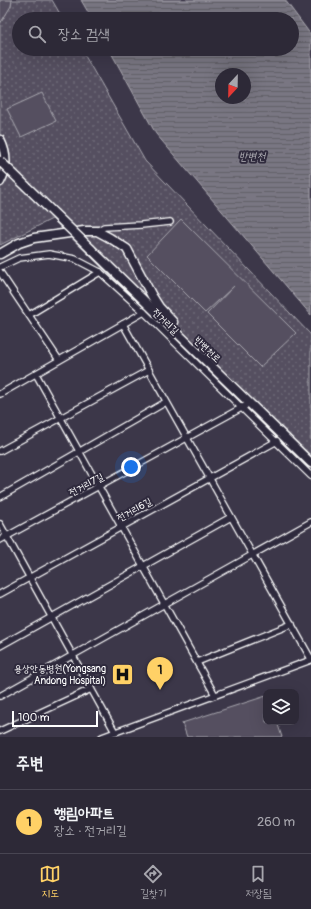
<!DOCTYPE html>
<html lang="ko">
<meta charset="utf-8">
<style>
body{margin:0;font-family:Pangolin,"Poor Story",sans-serif;background:#35313f;color:#f1f3f6}
.controls{position:absolute;right:12px;bottom:12px;display:grid;overflow:hidden;border-radius:8px;box-shadow:0 4px 16px #0002}
.controls button{width:36px;height:36px;display:grid;place-items:center;padding:0;border:0;border-bottom:1px solid #484552;background:#2d2937;color:#f1f3f6;font:20px sans-serif}
.compass{position:absolute;left:215px;top:68px;width:36px;height:36px;border-radius:50%;background:#2d2937;box-shadow:0 4px 16px #0002;rotate:202deg}
.scale{position:absolute;left:12px;bottom:10px;width:86px;box-sizing:border-box;padding-left:4px;border:2px solid #fff;border-top:0;font-size:11px;line-height:14px;white-space:nowrap;color:#fff;-webkit-text-stroke:3px #2f2a3d;paint-order:stroke}
.you{position:absolute;left:131px;top:467px;width:14px;height:14px;margin:-10px;border:3px solid #fff;border-radius:50%;background:#1a73e8;box-shadow:0 0 0 6px #1a73e833}
.badge{display:grid;place-items:center;width:26px;height:26px;border-radius:50%;background:#ffd166;color:#111;font-size:13px;font-weight:700}
.pin{position:absolute;translate:-50% -33px;filter:drop-shadow(0 1px 2px #0008)}
.pin::after{content:'';position:absolute;top:21px;width:14px;height:12px;background:inherit;clip-path:polygon(0 0,100% 0,50% 100%)}
.list{margin:0;padding:0;list-style:none}
h2{display:flex;justify-content:space-between;align-items:center;height:52px;margin:0;padding:0 16px;font-size:17px}
h2 small{font-size:13px;font-weight:400;color:#a7a6ad}
.list li{display:grid;grid-template-columns:26px 1fr auto;gap:12px;align-items:center;box-sizing:border-box;height:64px;padding:0 16px;border-top:1px solid #484552}
.list b{display:block;font-size:15px;white-space:nowrap}
.list p{margin:0;font-size:13px;white-space:nowrap;color:#a7a6ad}
.list em{font-size:13px;font-style:normal;color:#a7a6ad}
.icon{flex:none;width:22px;height:22px;fill:none;stroke:currentColor;stroke-width:2;stroke-linecap:round;stroke-linejoin:round}
.map{position:relative;flex:none;width:311px;height:737px;overflow:hidden}
.search{position:absolute;background:#2d2937;box-shadow:0 4px 16px #0002;left:12px;right:12px;top:12px;height:44px;display:flex;align-items:center;gap:10px;box-sizing:border-box;padding:0 14px;border-radius:22px;color:#a7a6ad;font-size:15px}
.sheet{height:116px;background:#2d2937}
nav{display:flex;justify-content:space-around;align-items:center;box-sizing:border-box;height:56px;border-top:1px solid #484552;background:#2d2937;font-size:11px;color:#a7a6ad}
nav a{display:grid;justify-items:center;gap:2px}
nav .on{color:#ffd166}
.map>svg:first-child{display:block}
</style>
<div class="map">
<svg width="311" height="737" viewBox="0 0 311 737">
<defs>
<pattern id="park-dots" width="8" height="8" patternUnits="userSpaceOnUse"><rect width="8" height="8" fill="#555060"/><path d="M2 2h.1M6 6h.1" fill="none" stroke="#6e6a78" stroke-width="1.8" stroke-linecap="round"/></pattern>
<pattern id="water-rules" width="6" height="5" patternUnits="userSpaceOnUse"><rect width="6" height="5" fill="#797682"/><path d="M0 2.5h6" fill="none" stroke="#626167"/></pattern>
</defs>
<rect width="100%" height="100%" fill="#3c3749"/>
<filter id="ink" filterUnits="userSpaceOnUse"><feTurbulence type="fractalNoise" baseFrequency=".025" numOctaves="2"/><feDisplacementMap in="SourceGraphic" scale="8" xChannelSelector="R" yChannelSelector="G"/><feConvolveMatrix kernelMatrix="1 2 1 2 8 2 1 2 1" color-interpolation-filters="sRGB"/></filter>
<g filter="url(#ink)">
<polygon fill="url(#park-dots)" stroke="#aaa8b0" points="0,0 52,0 63,19 19,19 19,49 81,49 145,161 311,335 311,471 52,219 0,245"/>
<g fill="#555060" stroke="#aaa8b0">
<polygon points="0,0 12,0 11,6 0,24"/>
<polygon points="42,93 56,121 21,137 7,109"/>
<polygon points="181,219 296,333 260,367 207,314 234,286 205,313 147,255"/>
<polygon points="266,696 266,722 277,722 282,737 187,737 182,723"/>
</g>
<path fill="url(#water-rules)" stroke="#afadb4" fill-rule="evenodd" d="M81,0h204l26,35v280l-155,-181 -47,-85h183v-30h-200zM221,74h24v24h-24z"/>
<g fill="none" stroke-linecap="round" stroke-linejoin="round">
<defs>
<g id="street">
<polyline points="97,231 104,227 141,225 170,222"/>
<polyline points="0,267 19,258 49,254 75,259 100,272 144,312 311,476"/>
<polyline points="0,272 59,360"/>
<polyline points="29,315 100,272"/>
<polyline points="123,324 311,659"/>
<polyline points="36,374 215,695"/>
<polyline points="0,394 144,312"/>
<polyline points="0,451 149,370"/>
<polyline points="0,497 166,402"/>
<polyline points="0,524 115,732"/>
<polyline points="0,540 245,406"/>
<polyline points="0,594 277,441"/>
<polyline points="0,646 231,517"/>
<polyline points="197,662 292,624"/>
<polyline points="0,696 311,522"/>
<polyline points="0,731 91,689"/>
<polyline points="102,737 311,660"/>
</g>
<g id="secondary">
<path d="M0,140c7,14 7,29 0,42"/>
<polyline points="91,249 311,463"/>
<polyline points="0,254 19,243 34,238 84,231 97,231 110,238 127,249 152,296 159,307 173,322"/>
</g>
</defs>
<use href="#street" stroke="#fff" stroke-width="8"/>
<use href="#secondary" stroke="#fff" stroke-width="11"/>
<use href="#street" stroke="#2f2a3d" stroke-width="5.5"/>
<use href="#secondary" stroke="#2f2a3d" stroke-width="8"/>
<defs>
<polyline id="secondary-bridge" points="0,161 91,249"/>
</defs>
<use href="#secondary-bridge" stroke="#fff" stroke-width="11" stroke-linecap="butt"/>
<use href="#secondary-bridge" stroke="#2f2a3d" stroke-width="8"/>
</g>
</g>
<defs>
<symbol id="hospital-square" viewBox="-11 -11 22 22"><rect x="-9" y="-9" width="18" height="18" rx="4" fill="#ffd166" stroke="#2f2a3d"/><path d="M-5-5h3v3.5h4V-5h3V5h-3V1.5h-4V5h-3Z" fill="#111"/></symbol>
</defs>
<g fill-rule="evenodd">
<use href="#hospital-square" x="110" y="662" width="25" height="25"/>
</g>
<g text-anchor="middle" stroke-width="4" stroke-linejoin="round" paint-order="stroke">
<g font-size="10" fill="#fff" stroke="#2f2a3d">
<text transform="translate(166 321) rotate(44)" y="4">전거리길</text>
<text transform="translate(208 349) rotate(44)" y="4">반변천로</text>
<text transform="translate(86 484) rotate(-28)" y="4">전거리7길</text>
<text transform="translate(134 509) rotate(-29)" y="4">전거리6길</text>
</g>
<g font-size="10" fill="#fff" stroke="#2f2a3d" text-anchor="end">
<text x="106" y="672">용상안동병원(Yongsang<tspan x="106" dy="12">Andong Hospital)</tspan></text>
</g>
<g font-size="11" font-style="italic" fill="#b5b4ba" stroke="#2f2a3d">
<text x="252" y="160">반변천</text>
</g>
</g>
</svg>
<div class="controls">
<button><svg class="icon" aria-label="layers" viewBox="0 0 24 24"><path d="M12 4l9 5-9 5-9-5zM3 14l9 5 9-5"/></svg></button>
</div>
<svg class="compass" viewBox="-18 -18 36 36"><path d="M0-13l5 13h-10z" fill="#e53935"/><path d="M0 13l5-13h-10z" fill="#a7a6ad"/></svg>
<div class="scale">100 m</div>
<div class="you"></div>
<div class="pin badge" style="left:160px;top:690px">1</div>
<div class="search"><svg class="icon" aria-label="search" viewBox="0 0 24 24"><circle cx="10" cy="10" r="6"/><path d="M15 15l6 6"/></svg>장소 검색</div>
</div>
<section class="sheet">
<h2>주변<small></small></h2>
<ul class="list">
<li><span class="badge">1</span><div><b>행림아파트</b><p>장소 · 전거리길</p></div><em>260 m</em></li>
</ul>
</section>
<nav>
<a class="on"><svg class="icon" aria-label="map" viewBox="0 0 24 24"><path d="M3 6l6-2 6 2 6-2v14l-6 2-6-2-6 2zM9 4v14M15 6v14"/></svg>지도</a>
<a><svg class="icon" aria-label="directions" viewBox="0 0 24 24"><path d="M12 3l9 9-9 9-9-9zM9 14v-3h6M13 9l2 2-2 2"/></svg>길찾기</a>
<a><svg class="icon" aria-label="saved" viewBox="0 0 24 24"><path d="M7 4h10v16l-5-4-5 4z"/></svg>저장됨</a>
</nav>
